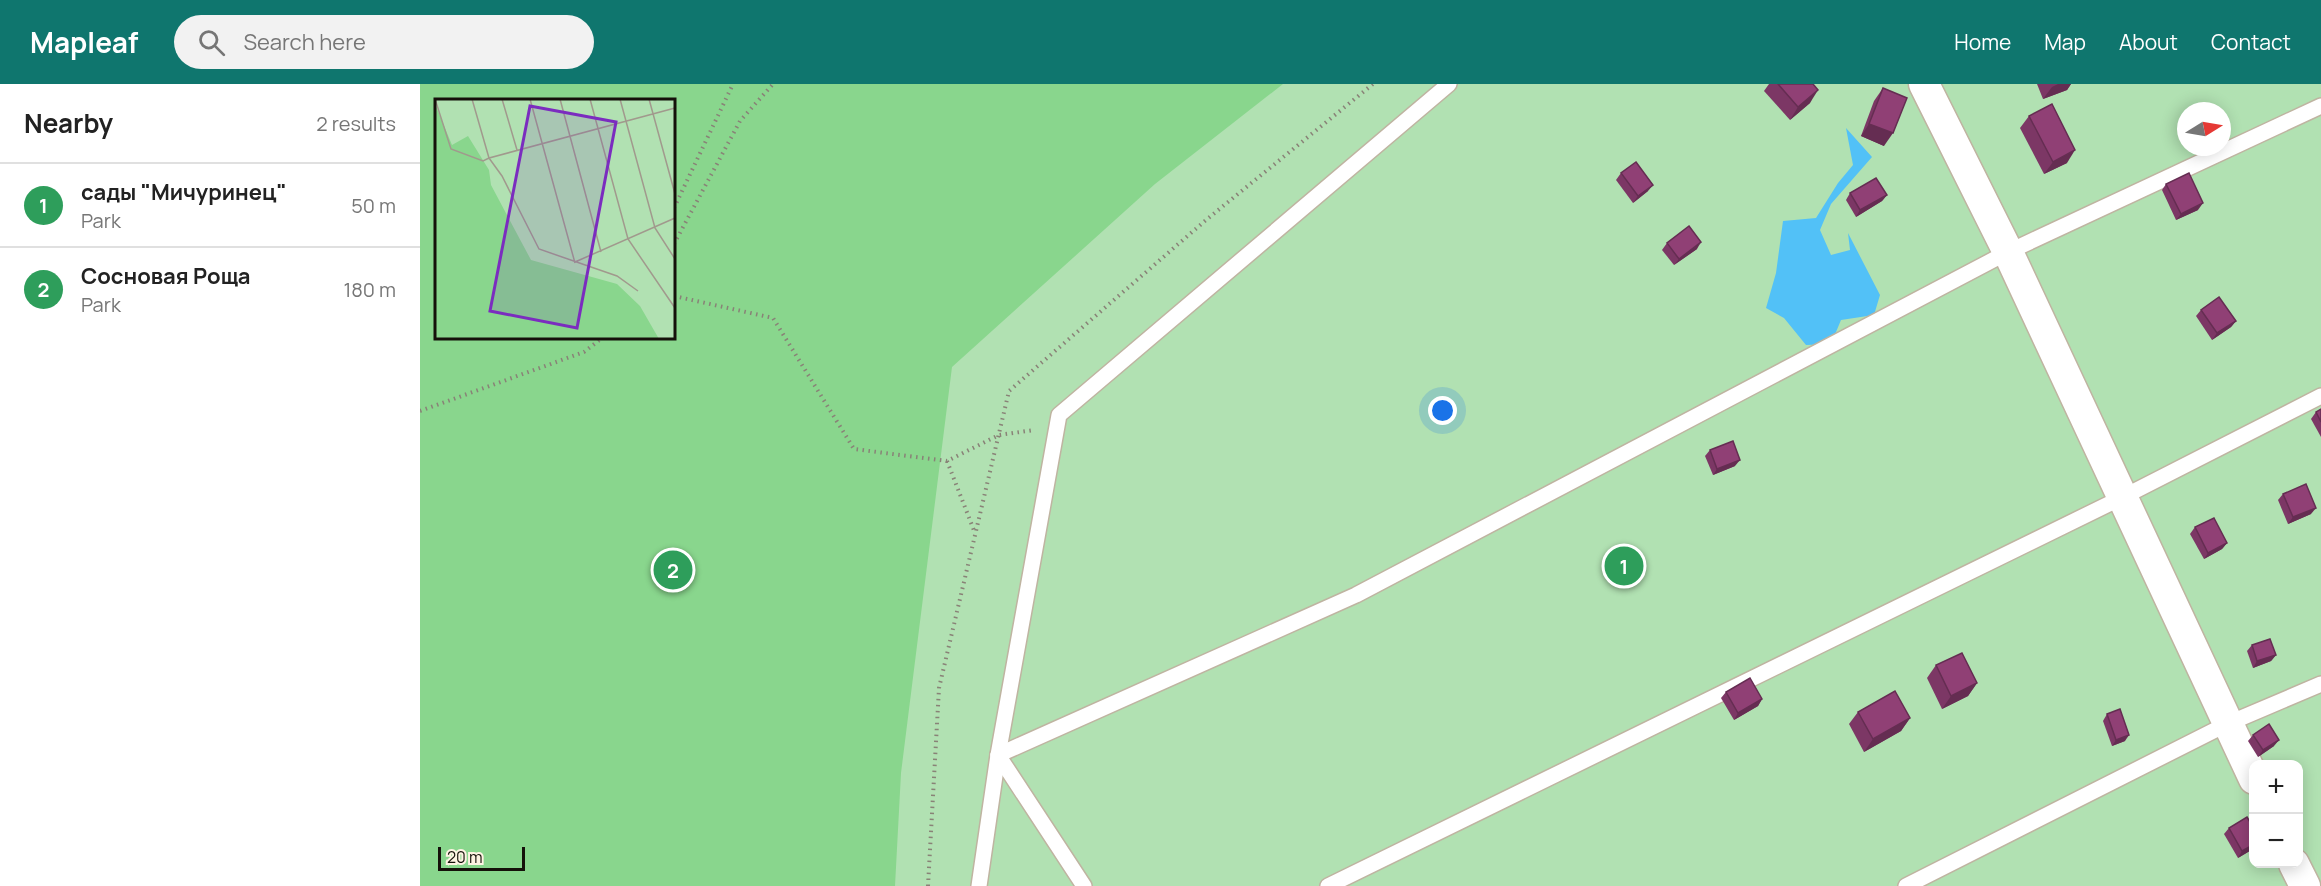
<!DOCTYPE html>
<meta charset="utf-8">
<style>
body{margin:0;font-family:Manrope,sans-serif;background:#f2f2f2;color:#222}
.controls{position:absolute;right:18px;bottom:18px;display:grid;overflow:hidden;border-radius:12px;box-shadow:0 3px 15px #0003}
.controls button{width:54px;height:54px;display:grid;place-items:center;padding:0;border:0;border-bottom:2px solid #e0e0e0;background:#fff;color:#222;font:30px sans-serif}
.compass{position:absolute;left:1757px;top:18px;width:54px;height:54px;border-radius:50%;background:#fff;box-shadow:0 3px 15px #0003;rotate:79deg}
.scale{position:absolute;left:18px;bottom:15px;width:87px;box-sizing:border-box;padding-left:6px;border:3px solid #15110a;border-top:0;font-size:16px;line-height:21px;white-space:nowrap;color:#15110a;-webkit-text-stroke:4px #fef4e4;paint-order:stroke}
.you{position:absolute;left:1023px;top:327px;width:21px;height:21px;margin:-15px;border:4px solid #fff;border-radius:50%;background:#1a73e8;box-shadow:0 0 0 9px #1a73e833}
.badge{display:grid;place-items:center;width:39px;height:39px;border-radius:50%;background:#0f766e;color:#fff;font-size:20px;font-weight:700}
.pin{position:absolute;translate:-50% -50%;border:3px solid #fff;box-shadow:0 2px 6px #0006}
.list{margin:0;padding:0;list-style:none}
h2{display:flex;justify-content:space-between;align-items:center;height:78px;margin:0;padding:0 24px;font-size:26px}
h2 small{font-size:20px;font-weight:400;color:#767676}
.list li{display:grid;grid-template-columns:39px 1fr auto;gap:18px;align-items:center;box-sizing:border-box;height:84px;padding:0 24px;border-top:2px solid #e0e0e0}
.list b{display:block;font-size:22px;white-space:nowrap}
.list p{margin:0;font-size:20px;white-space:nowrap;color:#767676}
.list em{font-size:20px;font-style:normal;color:#767676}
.icon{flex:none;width:33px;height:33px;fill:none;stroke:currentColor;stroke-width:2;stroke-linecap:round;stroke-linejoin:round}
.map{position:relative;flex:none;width:1901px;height:802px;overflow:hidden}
header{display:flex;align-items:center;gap:36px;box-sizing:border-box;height:84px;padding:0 30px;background:#0f766e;color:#fff}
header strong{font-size:28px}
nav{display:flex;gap:33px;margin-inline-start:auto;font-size:21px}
.search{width:420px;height:54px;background:#f2f2f2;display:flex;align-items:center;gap:15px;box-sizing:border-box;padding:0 21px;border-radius:33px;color:#767676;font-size:22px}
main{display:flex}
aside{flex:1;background:#fff}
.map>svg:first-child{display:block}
</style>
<header>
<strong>Mapleaf</strong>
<div class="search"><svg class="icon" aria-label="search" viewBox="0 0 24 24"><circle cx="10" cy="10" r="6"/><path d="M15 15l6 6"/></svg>Search here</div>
<nav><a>Home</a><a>Map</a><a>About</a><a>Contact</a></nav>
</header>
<main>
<aside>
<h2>Nearby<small>2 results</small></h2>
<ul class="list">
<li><span class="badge" style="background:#2e9e5b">1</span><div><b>сады &quot;Мичуринец&quot;</b><p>Park</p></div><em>50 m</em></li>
<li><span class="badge" style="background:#2e9e5b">2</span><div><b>Сосновая Роща</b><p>Park</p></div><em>180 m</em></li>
</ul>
</aside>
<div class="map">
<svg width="1901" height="802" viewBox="0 0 1901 802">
<rect width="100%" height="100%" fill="#fef4e4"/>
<path fill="#b1e1b2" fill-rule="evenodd" d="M0,0h1901v802h-1901zM16,16h238v238h-238zM1766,27h36v36h-36zM1834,680h44v100h-44z"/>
<path fill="#89d68d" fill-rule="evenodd" d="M0,0h863l-128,100 -203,183 -51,406 -6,113h-475zM16,16h238v238h-238z"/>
<polygon fill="#52c1f7" points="1426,44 1452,73 1411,120 1400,146 1411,171 1430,166 1428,149 1460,211 1454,231 1421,236 1411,260 1386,261 1364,234 1346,224 1356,189 1363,137 1396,134 1418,99 1433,81"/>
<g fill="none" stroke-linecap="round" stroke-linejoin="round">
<defs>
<g id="service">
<polyline points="578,671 936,511 1588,168 1901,22"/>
<polyline points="578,671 664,802"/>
<polyline points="559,802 578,671 639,331 1029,0"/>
<polyline points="908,802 1703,413 1901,312"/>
<polyline points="1486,802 1807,640 1901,600"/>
</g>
<g id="minor">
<polyline points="1504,0 1588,168 1834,695"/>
<polyline points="1874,780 1885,802"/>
</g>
</defs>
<use href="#service" stroke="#bfb4a1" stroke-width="18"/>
<use href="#minor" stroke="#bfb4a1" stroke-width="33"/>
<g stroke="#898277" stroke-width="4" stroke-dasharray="1.5 4.5" stroke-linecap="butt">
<polyline points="254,124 313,0"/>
<polyline points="254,160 320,37 353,0"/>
<polyline points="254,212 353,234 434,365 527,377 579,351 614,346"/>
<polyline points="0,327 164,268 182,254"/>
<polyline points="527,377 555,449"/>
<polyline points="508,802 519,604 589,307 786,136 953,0"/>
</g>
<use href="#service" stroke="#fff" stroke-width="15"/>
<use href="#minor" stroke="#fff" stroke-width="30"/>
</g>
<g fill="#7c3765">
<polygon points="1349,0 1393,0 1390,19 1370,36 1344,7"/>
<polygon points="1617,0 1651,0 1647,6 1623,15"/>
<polygon points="1463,4 1464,62 1441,52 1454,17"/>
<polygon points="1609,32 1647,79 1624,90 1600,44"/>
<polygon points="1201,89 1228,107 1213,119 1196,96"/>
<polygon points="1746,100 1778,126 1756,136 1742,106"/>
<polygon points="1430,109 1467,111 1462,117 1436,133 1426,116"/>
<polygon points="1247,159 1277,165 1254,181 1242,166"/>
<polygon points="1781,226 1816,237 1811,243 1792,256 1776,232"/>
<polygon points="1901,325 1901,353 1891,335 1896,328"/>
<polygon points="1290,366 1315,382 1293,391 1285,372"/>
<polygon points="1863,410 1891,430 1868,440 1858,416"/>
<polygon points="1775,443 1807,459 1802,465 1784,475 1770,450"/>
<polygon points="1832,561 1856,571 1851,577 1833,584 1827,567"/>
<polygon points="1516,581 1557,599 1548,612 1522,625 1507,594"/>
<polygon points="1306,608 1342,615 1338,622 1314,636 1301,614"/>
<polygon points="1438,628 1490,634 1481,647 1444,668 1429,640"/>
<polygon points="1687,630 1705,657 1692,662 1683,637"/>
<polygon points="1833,651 1854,662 1838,673 1828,657"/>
<polygon points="1809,744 1833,765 1818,774 1804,750"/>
</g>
<g fill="#652d52">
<polygon points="1638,0 1651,0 1647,6 1623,15 1632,3"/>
<polygon points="1398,6 1390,19 1370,36 1378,23"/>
<polygon points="1449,40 1473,49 1464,62 1441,52"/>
<polygon points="1655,66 1647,79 1624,90 1633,78"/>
<polygon points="1233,101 1228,107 1213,119 1218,112"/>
<polygon points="1467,111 1462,117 1436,133 1440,126"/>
<polygon points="1783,119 1778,126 1756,136 1761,130"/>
<polygon points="1281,158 1277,165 1254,181 1259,175"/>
<polygon points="1816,237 1811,243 1792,256 1797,249"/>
<polygon points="1320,376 1315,382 1293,391 1297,385"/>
<polygon points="1896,424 1891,430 1868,440 1873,433"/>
<polygon points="1807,459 1802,465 1784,475 1788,469"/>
<polygon points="1856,571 1851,577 1833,584 1837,577"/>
<polygon points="1557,599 1548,612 1522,625 1531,612"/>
<polygon points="1342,615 1338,622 1314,636 1318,629"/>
<polygon points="1490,634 1481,647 1444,668 1453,655"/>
<polygon points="1709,651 1705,657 1692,662 1696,656"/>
<polygon points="1859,656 1854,662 1838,673 1843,666"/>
<polygon points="1833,761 1833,765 1818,774 1822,767"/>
</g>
<g fill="#904075" stroke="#652d52" stroke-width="1.5">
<polygon points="1358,0 1393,0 1398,6 1378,23"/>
<polygon points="1463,4 1487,14 1473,49 1449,40"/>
<polygon points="1632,20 1655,66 1633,78 1609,32"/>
<polygon points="1216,78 1233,101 1218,112 1201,89"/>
<polygon points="1769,89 1783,119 1761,130 1746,100"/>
<polygon points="1456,94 1467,111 1440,126 1430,109"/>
<polygon points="1269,142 1281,158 1259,175 1247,159"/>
<polygon points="1799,213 1816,237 1797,249 1781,226"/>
<polygon points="1901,325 1901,338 1896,328"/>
<polygon points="1313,357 1320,376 1297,385 1290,366"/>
<polygon points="1886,400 1896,424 1873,433 1863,410"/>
<polygon points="1794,434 1807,459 1788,469 1775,443"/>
<polygon points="1850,555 1856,571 1837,577 1832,561"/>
<polygon points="1542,569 1557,599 1531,612 1516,581"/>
<polygon points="1330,594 1342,615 1318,629 1306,608"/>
<polygon points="1475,607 1490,634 1453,655 1438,628"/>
<polygon points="1700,625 1709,651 1696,656 1687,630"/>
<polygon points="1849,640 1859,656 1843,666 1833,651"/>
<polygon points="1827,733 1833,743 1833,761 1822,767 1809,744"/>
</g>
<g transform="translate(15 15)">
<rect width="240" height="240" fill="#fef4e4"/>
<path d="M0,0h240v240h-240z" fill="#b1e1b2"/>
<path d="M0,5l17,41 16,-9 21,34 2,15 40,75 86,24 23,22 19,33h-224z" fill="#89d68d"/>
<path fill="none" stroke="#a1998d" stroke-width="1.5" d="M0,0l16,50 32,12 6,-3 13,18 37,73 78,27 21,15M37,0l17,59 186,-50M67,0l15,51M95,0l45,164M125,0l41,153M155,0l38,140 47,69M185,0l35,129 20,31M214,0l26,95M140,163l100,-44"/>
<path fill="#7b2cbf" fill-opacity="0.15" stroke="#7b2cbf" stroke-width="3" d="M95,7l86,16 -39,206 -87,-17z"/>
<rect width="240" height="240" fill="none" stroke="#15110a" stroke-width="3"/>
</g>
</svg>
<div class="controls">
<button>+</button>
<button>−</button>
</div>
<svg class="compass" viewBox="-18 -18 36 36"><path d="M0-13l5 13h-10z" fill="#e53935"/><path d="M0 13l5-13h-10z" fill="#767676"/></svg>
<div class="scale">20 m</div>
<div class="you"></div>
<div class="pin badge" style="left:1204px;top:482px;background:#2e9e5b">1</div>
<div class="pin badge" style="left:253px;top:486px;background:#2e9e5b">2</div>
</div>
</main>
